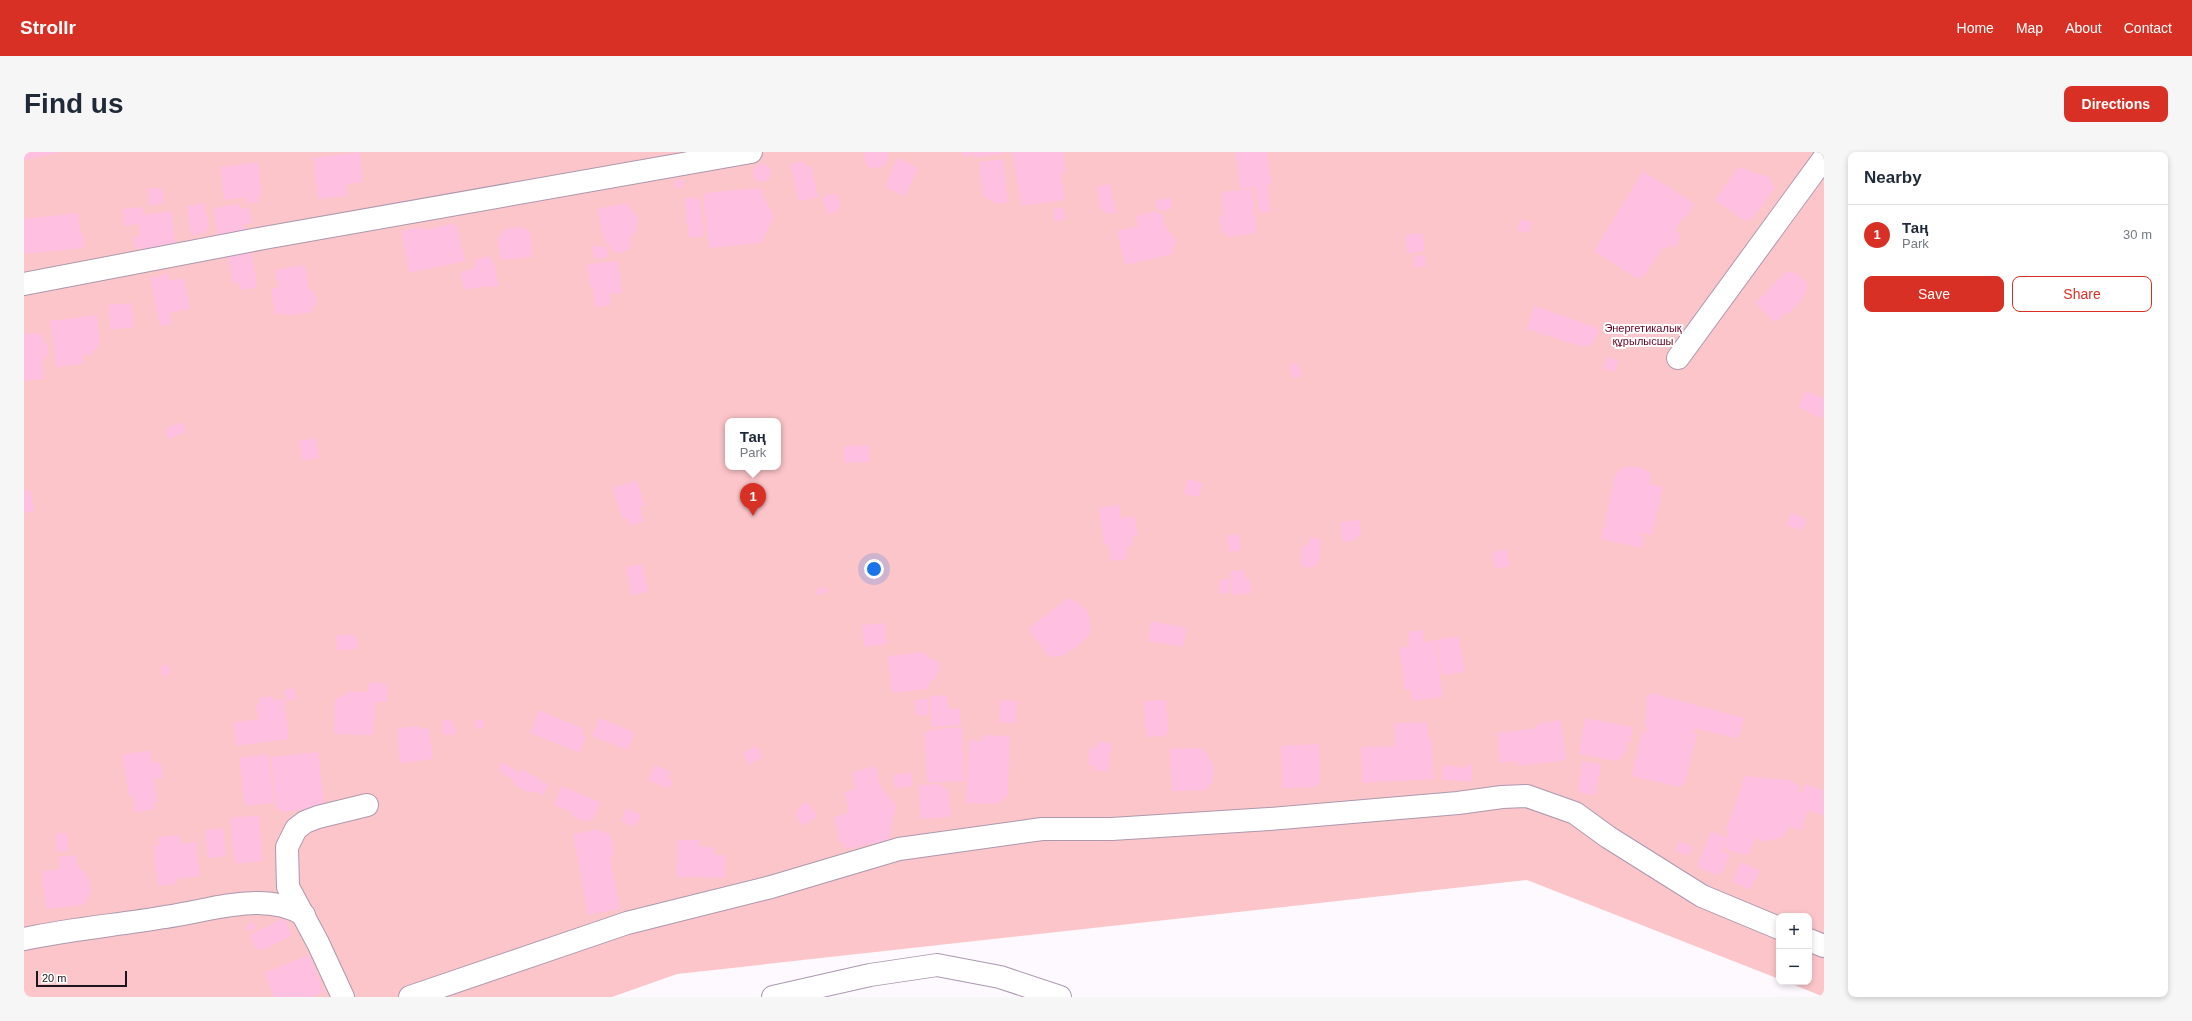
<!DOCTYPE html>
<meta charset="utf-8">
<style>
body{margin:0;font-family:Arial,sans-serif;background:#f6f6f7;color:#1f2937}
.controls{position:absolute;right:12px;bottom:12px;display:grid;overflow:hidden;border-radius:8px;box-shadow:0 2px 6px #0003}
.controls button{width:36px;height:36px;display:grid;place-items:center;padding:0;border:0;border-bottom:1px solid #e0e1e3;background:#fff;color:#1f2937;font:20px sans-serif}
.scale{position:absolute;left:12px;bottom:10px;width:91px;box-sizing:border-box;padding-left:4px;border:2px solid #1d151e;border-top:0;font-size:11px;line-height:14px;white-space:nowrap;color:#1d151e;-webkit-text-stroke:3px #fff;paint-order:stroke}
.you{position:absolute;left:850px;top:417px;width:14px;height:14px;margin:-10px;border:3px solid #fff;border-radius:50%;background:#1a73e8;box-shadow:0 0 0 6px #1a73e833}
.badge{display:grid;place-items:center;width:26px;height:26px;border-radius:50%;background:#d93025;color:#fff;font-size:13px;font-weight:700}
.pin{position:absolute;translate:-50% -33px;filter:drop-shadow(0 1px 2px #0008)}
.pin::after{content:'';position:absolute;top:21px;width:14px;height:12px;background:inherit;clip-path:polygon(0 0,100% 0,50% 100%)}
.popup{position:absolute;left:701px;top:266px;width:56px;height:52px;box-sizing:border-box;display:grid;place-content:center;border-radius:8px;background:#fff;filter:drop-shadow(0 1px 3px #0005);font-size:13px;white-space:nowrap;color:#747a83}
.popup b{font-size:15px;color:#1f2937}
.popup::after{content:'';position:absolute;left:50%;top:100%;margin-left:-8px;border:8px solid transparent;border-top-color:#fff}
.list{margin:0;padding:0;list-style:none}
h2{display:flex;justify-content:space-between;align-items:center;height:52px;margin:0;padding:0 16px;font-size:17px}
h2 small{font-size:13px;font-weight:400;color:#747a83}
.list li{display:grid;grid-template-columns:26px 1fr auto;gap:12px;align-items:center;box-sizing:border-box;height:60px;padding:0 16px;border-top:1px solid #e0e1e3}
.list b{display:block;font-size:15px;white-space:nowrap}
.list p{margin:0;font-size:13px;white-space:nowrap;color:#747a83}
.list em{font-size:13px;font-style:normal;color:#747a83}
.actions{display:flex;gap:8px;padding:12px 16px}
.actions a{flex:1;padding:9px 0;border:1px solid #d93025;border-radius:8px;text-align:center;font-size:14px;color:#d93025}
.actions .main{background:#d93025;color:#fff}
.map{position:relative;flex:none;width:1800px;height:845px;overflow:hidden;border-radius:8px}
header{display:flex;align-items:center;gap:24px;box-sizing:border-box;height:56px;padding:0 20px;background:#d93025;color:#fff}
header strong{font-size:19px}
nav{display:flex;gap:22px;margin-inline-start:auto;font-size:14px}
.intro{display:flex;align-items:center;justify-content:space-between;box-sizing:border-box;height:96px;padding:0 24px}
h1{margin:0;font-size:28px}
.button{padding:10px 18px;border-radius:8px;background:#d93025;color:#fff;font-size:14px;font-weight:700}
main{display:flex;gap:24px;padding:0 24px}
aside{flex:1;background:#fff;border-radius:8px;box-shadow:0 2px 6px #0003}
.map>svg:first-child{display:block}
</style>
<header>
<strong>Strollr</strong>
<nav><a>Home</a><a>Map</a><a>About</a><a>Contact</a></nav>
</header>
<div class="intro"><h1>Find us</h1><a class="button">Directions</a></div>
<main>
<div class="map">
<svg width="1800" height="845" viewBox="0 0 1800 845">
<rect width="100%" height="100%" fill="#fdf9fe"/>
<path fill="#fcc5c9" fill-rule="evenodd" d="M0,0h1800v845l-37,-15h22v-66h-30v63l-252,-99 -850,94 -65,23h-588zM704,269h50v46h-50z"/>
<g fill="#febfe0">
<polygon points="0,0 35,0 35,1 0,8"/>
<polygon points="336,0 339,30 322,32 323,44 294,47 289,6"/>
<polygon points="840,0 863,0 864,6 860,14 848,17 842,13"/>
<polygon points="938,0 948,0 948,3 942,5 939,3"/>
<polygon points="950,0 982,0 982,1 950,6"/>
<polygon points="987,0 1039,0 1042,20 1037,21 1041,48 997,54 989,4"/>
<polygon points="1211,0 1243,0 1248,32 1243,33 1247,60 1235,61 1231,35 1216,37"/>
<polygon points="873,6 894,16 881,44 861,35"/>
<polygon points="979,7 984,50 973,52 958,43 955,10"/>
<polygon points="780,9 781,15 787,14 794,45 775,49 766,12"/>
<polygon points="234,10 238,43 234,43 235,50 223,52 222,45 200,48 196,15"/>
<circle cx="738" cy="21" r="9"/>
<polygon points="1714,15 1745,25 1751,36 1728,67 1721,69 1691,48"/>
<polygon points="1619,19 1671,52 1662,65 1659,65 1651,79 1656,82 1654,91 1651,94 1639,96 1618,126 1612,126 1570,99"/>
<circle cx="655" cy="32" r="4.5"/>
<polygon points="1086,32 1092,61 1083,62 1076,56 1072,35"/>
<polygon points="138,35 141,51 126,54 123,37"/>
<polygon points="736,36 750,65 737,91 685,96 679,41"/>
<polygon points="1228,37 1233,81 1202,85 1202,80 1197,81 1195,64 1199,63 1197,40"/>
<polygon points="806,42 812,42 817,51 814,59 804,62 798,46"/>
<polygon points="670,45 670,47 675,46 680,84 665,86 660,46"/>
<polygon points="1147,45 1149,56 1137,59 1133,57 1131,49"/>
<polygon points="180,51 185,74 181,81 167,83 163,54"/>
<polygon points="603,51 614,66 613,78 606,87 607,93 604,98 597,101 591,100 586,96 585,91 581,92 573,57"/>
<polygon points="215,52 216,57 225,55 228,71 220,72 221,79 194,84 189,56"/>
<polygon points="119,55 119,63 147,59 152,95 118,99 117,95 110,96 109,85 116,84 115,72 100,74 98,57"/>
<polygon points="1040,56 1041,68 1030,69 1029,57"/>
<polygon points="1131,59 1139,63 1140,72 1152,88 1148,102 1101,113 1093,79 1114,74 1112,64"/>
<polygon points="54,61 56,81 59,81 61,96 0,102 0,67"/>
<polygon points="1496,67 1508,70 1505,81 1493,78"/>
<polygon points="428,72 433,74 441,109 385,121 377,79 399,75 399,78"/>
<polygon points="495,75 506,79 509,105 476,108 474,86 482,77"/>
<polygon points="1398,81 1401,99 1383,102 1381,83"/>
<polygon points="574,93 574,95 583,94 585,105 570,107 568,94"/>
<polygon points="227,98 233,132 231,136 217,138 216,131 209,132 203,102"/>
<polygon points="1401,103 1402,114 1390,116 1389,104"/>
<polygon points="467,104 468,111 470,111 475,134 463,136 463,134 440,138 436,120 451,116 450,108"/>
<polygon points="594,109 598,141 585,142 587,153 571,155 569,135 566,135 563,112"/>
<polygon points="281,113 285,139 290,138 293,154 288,155 289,160 262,164 261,161 251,162 247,137 254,136 251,118"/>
<polygon points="1762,120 1771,121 1782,129 1783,135 1780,145 1763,163 1761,161 1751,170 1731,151"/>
<polygon points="144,122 145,129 160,126 166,157 146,161 148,172 136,174 126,126"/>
<polygon points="108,151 110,175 86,178 84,153"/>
<polygon points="1510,154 1571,175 1575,179 1572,186 1567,193 1559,195 1503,177"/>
<polygon points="73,163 76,191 73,197 68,198 69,202 59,203 60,212 32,215 26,169"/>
<polygon points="16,181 24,195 23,204 18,208 20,227 0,229 0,182"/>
<polygon points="1583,205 1595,209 1591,220 1579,216"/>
<polygon points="1274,211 1278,224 1269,227 1265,213"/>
<polygon points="1782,239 1800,247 1799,267 1774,255"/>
<polygon points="159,270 162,280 144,287 141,277"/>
<polygon points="292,286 295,306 278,309 275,289"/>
<polygon points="845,293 846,310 820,311 820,294"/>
<polygon points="1604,315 1615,315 1625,320 1627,324 1625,332 1639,335 1628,383 1617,380 1616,384 1621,385 1618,396 1577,387 1591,324 1597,316"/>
<polygon points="1164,327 1179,331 1175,345 1160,342"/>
<polygon points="613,328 621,354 616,355 620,369 606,374 603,365 598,366 588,336"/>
<polygon points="6,338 11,359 0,361 0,339"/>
<polygon points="1095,352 1097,366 1110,364 1114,384 1108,385 1109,394 1102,395 1103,407 1086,409 1084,392 1080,393 1075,356"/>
<polygon points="1767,361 1782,367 1782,372 1776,378 1762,373"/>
<polygon points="1336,368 1337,382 1328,389 1318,390 1316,370"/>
<polygon points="1215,382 1217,398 1205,400 1203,383"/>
<polygon points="1285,385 1297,387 1295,410 1290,415 1279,415 1276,409 1278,393 1284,394"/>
<polygon points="1483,397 1486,414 1471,417 1468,400"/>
<polygon points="619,412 624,440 607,443 602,415"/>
<polygon points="1220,418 1221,427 1226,427 1227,441 1209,443 1206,419"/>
<rect x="1196" y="427" width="10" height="14"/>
<polygon points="800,434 804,439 795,444 792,439"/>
<polygon points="1044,446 1054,451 1063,459 1066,467 1066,482 1050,497 1037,504 1025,505 1004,477"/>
<polygon points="1127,469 1163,476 1159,495 1124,489"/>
<polygon points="861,471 863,492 840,495 838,473"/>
<polygon points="1399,478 1400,490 1411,488 1419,545 1389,549 1387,538 1381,538 1375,496 1386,494 1383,480"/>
<polygon points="330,482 335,492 333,497 313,498 312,483"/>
<polygon points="1435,484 1441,520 1418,523 1412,488"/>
<polygon points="900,500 905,507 910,507 914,510 916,516 912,526 908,528 903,537 868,541 864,504"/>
<polygon points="145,513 146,523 138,524 136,514"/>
<polygon points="345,530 363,531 363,550 351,550 350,580 348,583 310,582 311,548 327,539 344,540"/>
<polygon points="270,536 273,547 262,549 260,538"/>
<polygon points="1627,541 1720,566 1715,585 1710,586 1671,576 1669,581 1673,582 1661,631 1656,635 1608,624 1618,580 1622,581 1623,577 1621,571 1623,545"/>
<polygon points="923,543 925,557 936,556 937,573 908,575 906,544"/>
<polygon points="249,544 249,548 260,547 265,587 212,594 209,571 234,567 231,552 236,551 235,546"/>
<polygon points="904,547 905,563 892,564 891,548"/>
<polygon points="976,548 993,549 992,571 975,571"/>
<polygon points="1142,548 1144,579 1141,584 1122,585 1120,549"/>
<polygon points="515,558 560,577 558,582 562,584 556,601 506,581"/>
<polygon points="575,566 611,581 604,598 568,584"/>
<polygon points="1561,566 1609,575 1606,590 1602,590 1603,596 1597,606 1592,609 1555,602"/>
<polygon points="419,568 429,569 428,574 432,574 431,583 418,582"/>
<polygon points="460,568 460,576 452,577 451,569"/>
<polygon points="1537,568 1542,605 1538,609 1493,614 1493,609 1476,611 1473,581 1508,577 1517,571"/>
<polygon points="1403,570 1405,588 1408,588 1410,627 1338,631 1337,595 1371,594 1371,571"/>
<polygon points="395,574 396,577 405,576 409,607 376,611 373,576"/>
<polygon points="938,575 941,629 903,631 900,581 910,577"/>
<polygon points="959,583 986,584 984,643 973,652 942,651 945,588 959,589"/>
<polygon points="1074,589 1088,591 1084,620 1070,618 1071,614 1064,613 1066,595 1073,596"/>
<polygon points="1295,592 1296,631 1291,635 1258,636 1257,594"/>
<polygon points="732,594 739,605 725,613 719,601"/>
<polygon points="1179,596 1190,614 1188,631 1181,638 1148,639 1146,597"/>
<polygon points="126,598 128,611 137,610 139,626 130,628 134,650 130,650 131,657 111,661 109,644 105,644 98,603"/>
<polygon points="294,600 301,655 259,660 252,655 247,605"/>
<polygon points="244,602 250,651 221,654 215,606"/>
<polygon points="1558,609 1577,612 1572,643 1554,640"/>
<polygon points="478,610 496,621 490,629 474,618"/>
<polygon points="631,613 647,620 644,627 649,629 645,637 624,628"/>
<polygon points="1419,613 1442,616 1442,613 1449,613 1447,630 1418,627"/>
<polygon points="852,614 855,631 872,654 865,688 822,697 820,690 816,691 810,665 825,661 820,640 832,637 828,620"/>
<polygon points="498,617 525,633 518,644 512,640 503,640 489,632"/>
<polygon points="887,620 889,634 871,637 869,623"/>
<polygon points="1721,624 1765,628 1776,634 1773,640 1778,641 1781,632 1799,638 1800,664 1784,658 1777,679 1766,674 1758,685 1740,690 1732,686 1725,702 1718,703 1699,696 1705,679 1702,677"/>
<polygon points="915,632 925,638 927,665 897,667 894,633"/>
<polygon points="537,634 576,650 569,668 560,669 548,664 549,661 530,653"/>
<polygon points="783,649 793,664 779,674 771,662 775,659 773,657"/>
<polygon points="602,656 617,663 611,675 597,669"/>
<polygon points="235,663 239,708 215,712 210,708 206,666"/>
<polygon points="199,676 202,704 184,706 181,678"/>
<polygon points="573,677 587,683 591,703 586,704 596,757 564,763 549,682"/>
<polygon points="1687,679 1702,686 1697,699 1706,702 1699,720 1693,723 1673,715"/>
<polygon points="43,681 45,699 33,700 31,682"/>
<polygon points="156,683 157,692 172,690 176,724 153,727 153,732 134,734 129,694 135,694 134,685"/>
<polygon points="653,688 675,688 675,694 690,695 690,703 702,703 701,726 652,725"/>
<polygon points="1655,689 1669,695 1664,704 1651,698"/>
<polygon points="52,703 53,714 60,719 65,728 67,738 64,747 59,753 22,757 17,719 36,717 34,705"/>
<polygon points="1717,710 1736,719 1726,738 1708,729"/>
<polygon points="260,766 268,783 239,798 231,796 226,783"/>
<polygon points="229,770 232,776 224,780 222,774"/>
<polygon points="285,803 300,840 287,845 250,845 240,821"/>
</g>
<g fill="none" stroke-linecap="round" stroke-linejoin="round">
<defs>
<g id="minor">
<polyline points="0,132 240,86 727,0"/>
<polyline points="1654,206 1800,6"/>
<path d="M0,787c46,-10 94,-14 141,-22 31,-4 60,-14 92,-14 17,0 33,3 47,12"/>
<polyline points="1785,788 1800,794"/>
<polyline points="319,845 294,791 264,735 263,695 272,677 281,670 294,665 343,653"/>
<polyline points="386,845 603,771 747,735 875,697 1018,677 1088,677 1245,667 1434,651 1478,645 1503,644 1551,661 1584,685 1678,744 1755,776"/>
<polyline points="749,845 846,823 913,813 976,825 1036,845"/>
</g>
</defs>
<use href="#minor" stroke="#ab98af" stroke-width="24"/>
<use href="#minor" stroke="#fff" stroke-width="22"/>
</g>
<g text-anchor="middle" stroke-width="4" stroke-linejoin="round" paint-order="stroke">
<g font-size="11" fill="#680020" stroke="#fff">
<text x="1619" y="180">Энергетикалық<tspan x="1619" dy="13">құрылысшы</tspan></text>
</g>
</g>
</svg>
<div class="controls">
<button>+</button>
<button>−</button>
</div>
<div class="scale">20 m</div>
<div class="you"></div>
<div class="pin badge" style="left:729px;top:364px">1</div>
<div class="popup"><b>Таң</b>Park</div>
</div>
<aside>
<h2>Nearby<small></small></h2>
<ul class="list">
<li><span class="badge">1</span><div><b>Таң</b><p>Park</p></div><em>30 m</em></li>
</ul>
<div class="actions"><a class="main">Save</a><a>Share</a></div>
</aside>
</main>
